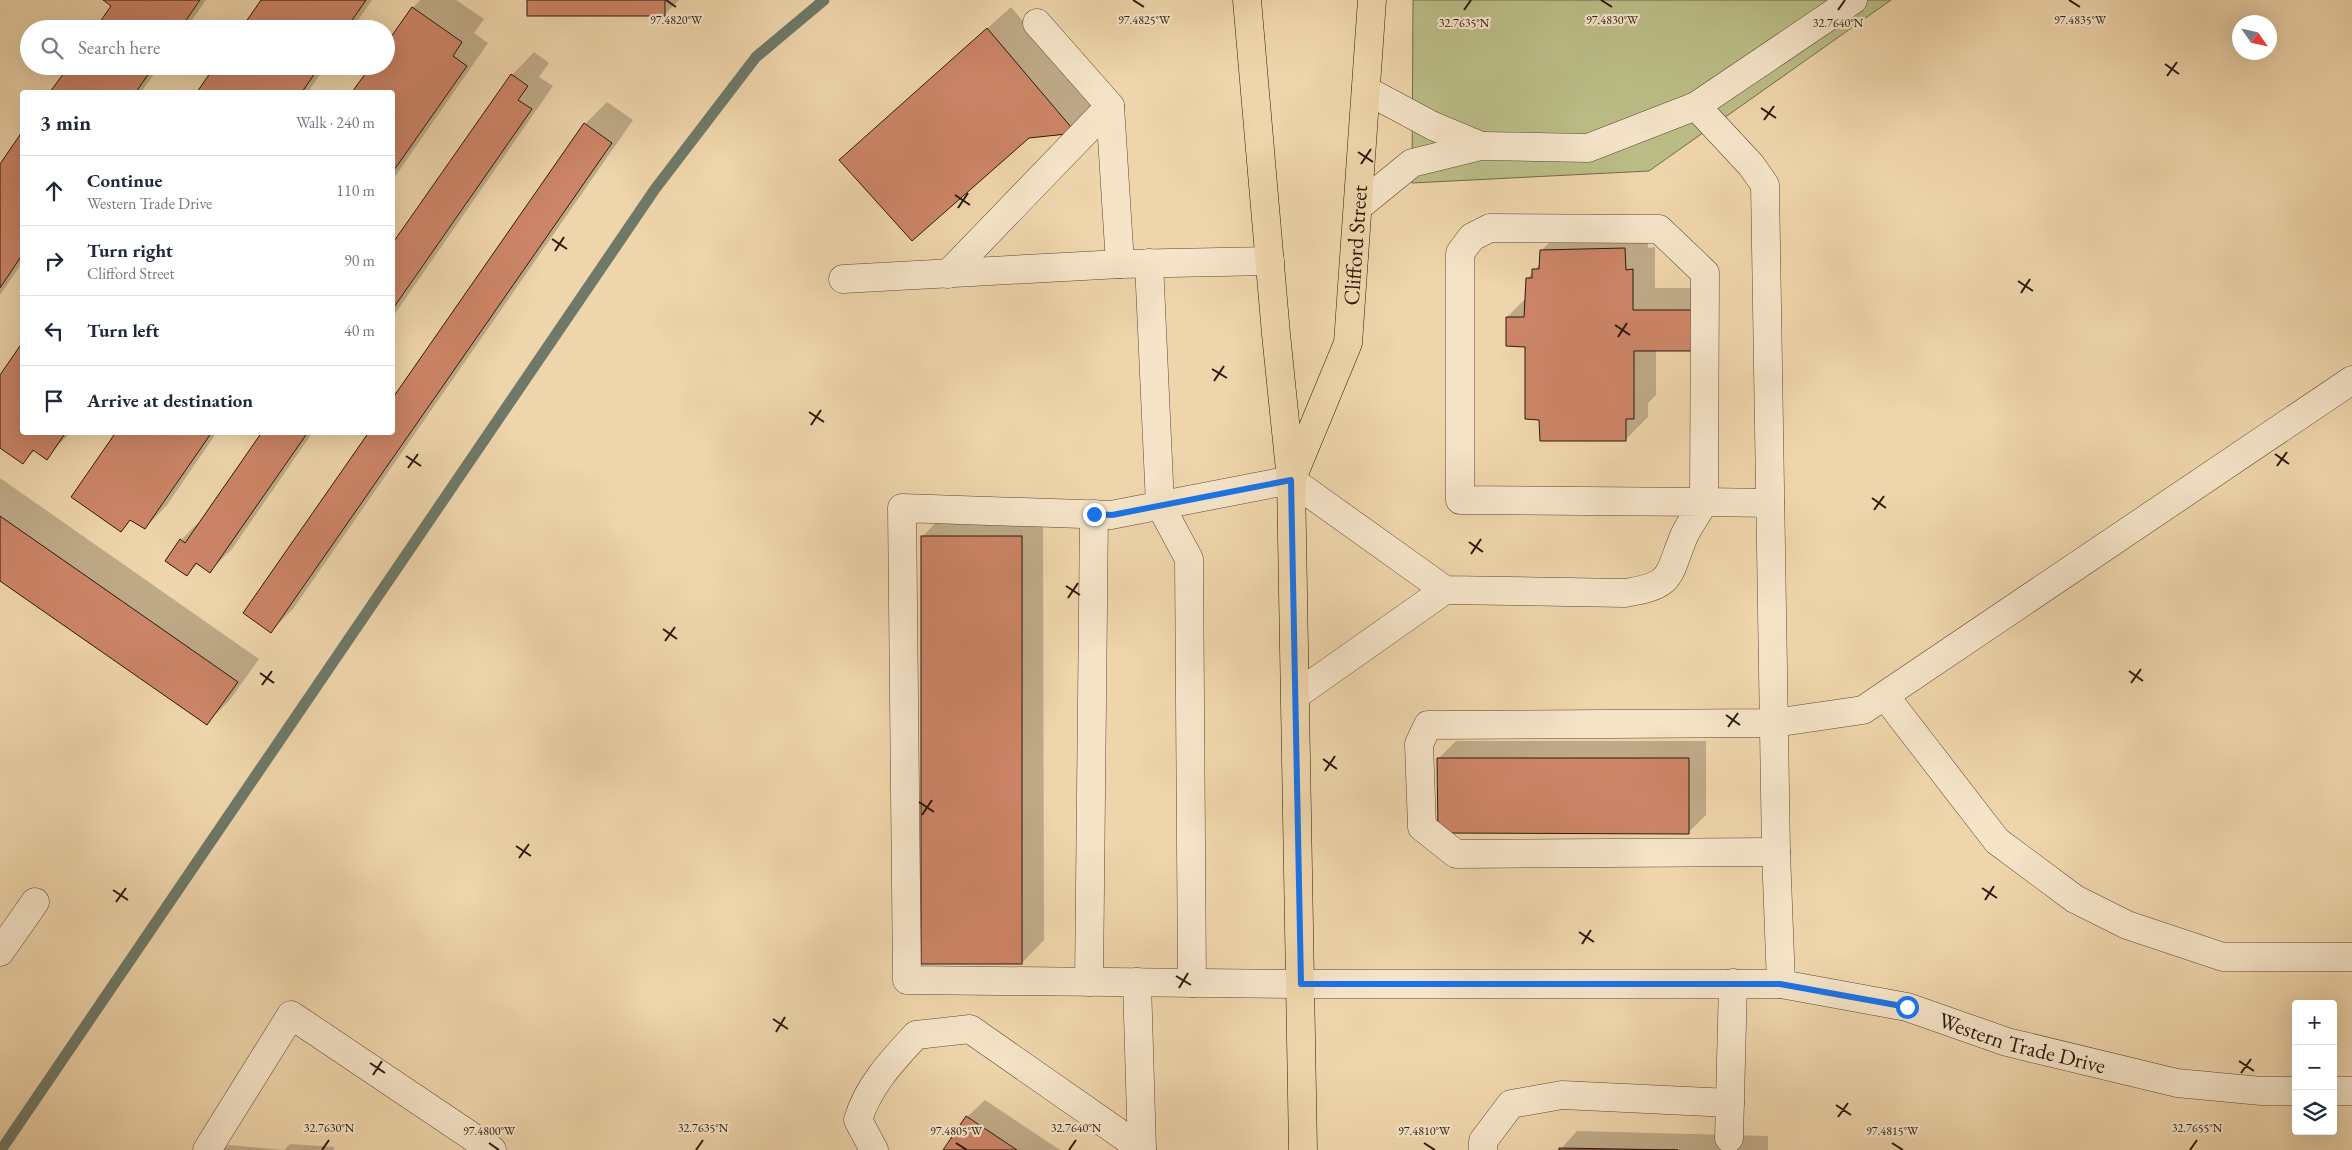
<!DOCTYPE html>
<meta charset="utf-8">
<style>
body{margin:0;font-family:"EB Garamond",serif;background:#f6f6f7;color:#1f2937}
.controls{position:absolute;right:15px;bottom:15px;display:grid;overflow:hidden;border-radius:5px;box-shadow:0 5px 20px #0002}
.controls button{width:45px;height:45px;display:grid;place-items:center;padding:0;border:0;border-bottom:1px solid #e0e1e3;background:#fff;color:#1f2937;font:25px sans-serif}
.compass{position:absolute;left:2232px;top:15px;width:45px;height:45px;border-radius:50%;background:#fff;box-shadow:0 5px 20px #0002;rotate:124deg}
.stop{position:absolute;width:15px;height:15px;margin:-11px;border:4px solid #1a73e8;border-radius:50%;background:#fff}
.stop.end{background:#1a73e8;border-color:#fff;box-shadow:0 1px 5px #0008}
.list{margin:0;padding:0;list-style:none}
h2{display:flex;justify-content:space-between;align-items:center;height:65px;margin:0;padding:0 20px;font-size:21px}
h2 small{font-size:16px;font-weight:400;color:#747a83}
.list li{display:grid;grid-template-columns:32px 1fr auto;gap:15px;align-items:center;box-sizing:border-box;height:70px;padding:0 20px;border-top:1px solid #e0e1e3}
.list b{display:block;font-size:19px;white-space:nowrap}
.list p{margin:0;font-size:16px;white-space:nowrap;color:#747a83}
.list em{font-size:16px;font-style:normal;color:#747a83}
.icon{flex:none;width:28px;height:28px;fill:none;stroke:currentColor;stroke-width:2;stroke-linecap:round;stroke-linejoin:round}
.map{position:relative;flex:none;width:2352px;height:1150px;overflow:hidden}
.search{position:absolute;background:#fff;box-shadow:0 5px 20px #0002;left:20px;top:20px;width:375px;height:55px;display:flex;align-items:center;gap:12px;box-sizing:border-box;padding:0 18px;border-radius:28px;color:#747a83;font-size:19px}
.panel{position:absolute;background:#fff;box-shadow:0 5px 20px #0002;left:20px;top:90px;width:375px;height:345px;border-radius:5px}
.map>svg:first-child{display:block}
</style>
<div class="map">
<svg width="2352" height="1150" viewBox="0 0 2352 1150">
<rect width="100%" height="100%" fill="#efd5ab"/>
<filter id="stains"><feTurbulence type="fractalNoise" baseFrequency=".004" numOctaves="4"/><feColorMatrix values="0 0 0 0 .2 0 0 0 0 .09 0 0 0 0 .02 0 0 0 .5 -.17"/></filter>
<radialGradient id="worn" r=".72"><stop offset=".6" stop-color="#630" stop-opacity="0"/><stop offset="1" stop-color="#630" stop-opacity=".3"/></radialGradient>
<polygon fill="#bbbd87" stroke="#726b4a" points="1413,0 1891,0 1649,171 1412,183"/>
<g fill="#0003">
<polygon points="105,0 206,0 186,29 96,29 113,5"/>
<polygon points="263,0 372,0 352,29 243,29"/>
<polygon points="420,0 456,0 484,19 474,33 488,43 392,181 392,92 354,92 372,66 386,66 413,8"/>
<polygon points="528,0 679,0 665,14"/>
<polygon points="1011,7 1097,109 1075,131 841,160"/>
<polygon points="534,52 549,63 539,77 553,86 392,318 392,247 512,75"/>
<polygon points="70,66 160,66 141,92 52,92"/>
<polygon points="217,66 326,66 308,92 198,92"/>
<polygon points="607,102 633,120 293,609 271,631 585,124"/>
<polygon points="22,135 22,263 0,295 0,167"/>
<polygon points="1647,226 1648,248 1655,247 1655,288 1714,288 1656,350 1656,395 1648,403 1648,417 1625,440 1540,419 1526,346 1507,317 1526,298 1527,279 1541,262 1541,251 1564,228"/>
<polygon points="22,345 22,432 71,432 46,458 35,450 23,462 0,446 0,377"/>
<polygon points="117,432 217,432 167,505 145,528 132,519 121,530"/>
<polygon points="264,432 313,432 232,549 210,571 198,563 187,574 181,540 203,518"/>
<polygon points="0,478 259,659 229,701 207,723 0,579"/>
<polygon points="944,514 1043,514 1044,940 1022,963 922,537"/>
<polygon points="1456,741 1706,741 1706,815 1688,833 1439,758"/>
<polygon points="985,1100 1060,1150 945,1150 967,1117"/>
<polygon points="1577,1131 1768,1136 1768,1150 1560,1150"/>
<polygon points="290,1144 334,1147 334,1150 284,1150"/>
<polygon points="228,1145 283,1150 223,1150"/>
</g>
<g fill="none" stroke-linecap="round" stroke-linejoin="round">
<polyline stroke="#6e7968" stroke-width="11" points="1,1150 655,189 756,57 824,0"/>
</g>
<g fill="#cd8568" stroke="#2a190d">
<polygon points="200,0 180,29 95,29 111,6 103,0"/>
<polygon points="261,0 366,0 346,29 241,29"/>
<rect x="527" y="0" width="138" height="16"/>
<polygon points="412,7 462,42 453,56 467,66 392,173 392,92 352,92 371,66 386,66 386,44"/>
<polygon points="987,28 1076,133 1029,138 912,241 839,160"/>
<polygon points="69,66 154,66 136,92 50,92"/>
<polygon points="215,66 320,66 302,92 197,92"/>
<polygon points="511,74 528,86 518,100 532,109 392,310 392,244"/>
<polygon points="584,123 612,143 271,633 243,613 369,432 392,432 392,399"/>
<polygon points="22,132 22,255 0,288 0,164"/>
<polygon points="1625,248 1626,270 1633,269 1633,310 1692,310 1691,351 1634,351 1634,419 1626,419 1626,441 1540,441 1539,420 1525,419 1525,347 1506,346 1506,317 1524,317 1526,278 1532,278 1532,269 1539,269 1540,250"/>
<polygon points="22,343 22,432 66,432 47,460 33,450 23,464 0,448 0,375"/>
<polygon points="116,432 212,432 145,529 130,520 121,532 71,497"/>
<polygon points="262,432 308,432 210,573 196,563 187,576 165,561 180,539 185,543"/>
<polygon points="0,516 238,682 207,725 0,581"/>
<rect x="921" y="536" width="101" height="428"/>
<polygon points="1437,758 1689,758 1689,834 1438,833"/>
<polygon points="966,1116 1017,1150 943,1150"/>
<polygon points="1559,1148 1678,1150 1559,1150"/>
</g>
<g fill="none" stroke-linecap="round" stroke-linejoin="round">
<defs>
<g id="minor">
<polyline points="1037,23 1110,106 1120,264"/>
<polyline points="1366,90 1433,126 1481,146"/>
<polyline points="1696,106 1751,165 1765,185 1776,852 1781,984"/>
<polyline points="1358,207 1412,163 1481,146 1588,148 1696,106 1853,0"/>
<polyline points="1149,263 1160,505 1189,559 1192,983"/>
<polyline points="948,274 1110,106"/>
<polyline points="843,279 1120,264 1270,261"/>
<path id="s1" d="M1770,503l-66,-1 1,-229 -46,-44 -169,-1 -18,9 -12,16v247l244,2c-6,11 -15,23 -20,34 -17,41 -10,49 -59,57l-180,-3 -154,-110 -180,35 -209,-7 5,472 394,4h480l126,23 100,35 170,41 84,8h35"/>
<polyline points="1296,695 1445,590"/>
<polyline points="1885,696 1997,841 2075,899 2127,925 2223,957 2352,957"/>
<polyline points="1776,852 1456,854 1422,827 1419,744 1428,725 1774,723 1863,710 2352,380"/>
<polyline points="0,952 35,902"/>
<polyline points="1089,982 1094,514"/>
<polyline points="1137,982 1142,1150"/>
<polyline points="2333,1091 2352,1091"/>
<polyline points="1729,1138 1733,983"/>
<polyline points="207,1150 291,1015 492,1150"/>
<path d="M874,1150l-16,-30c10,-34 34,-59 58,-85l54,-6 172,120"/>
<polyline points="1483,1150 1483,1141 1511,1104 1562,1095 1730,1103"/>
</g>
<g id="major">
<polyline points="1247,0 1276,334 1291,480 1303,1150"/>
<path id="s2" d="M1293,476l55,-133 24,-343"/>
</g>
</defs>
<use href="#minor" stroke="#5b4834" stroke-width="29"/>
<use href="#major" stroke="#2a190d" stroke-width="29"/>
<use href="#minor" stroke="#f5e4c8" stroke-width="28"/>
<use href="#major" stroke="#efd5ab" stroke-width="28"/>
</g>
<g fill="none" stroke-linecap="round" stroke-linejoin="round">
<polyline stroke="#1a73e8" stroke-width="6" points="1094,514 1112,515 1291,480 1301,984 1780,984 1907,1007"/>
</g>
<path fill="none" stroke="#2a190d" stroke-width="2" d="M666,0l10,7M1133,0l11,7M1601,0l11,7M2069,0l11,7M1464,10l7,-10M1838,10l7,-10M2165,64l14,10M2167,76l10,-14M1761,108l15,10M1764,120l10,-14M1358,152l15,10M1361,164l10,-15M955,195l15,10M958,208l10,-15M552,239l15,10M555,251l9,-14M2018,281l15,10M2021,293l9,-14M1615,325l15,10M1618,337l9,-14M1212,369l15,9M1214,381l10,-15M809,412l15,10M811,425l10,-15M2275,454l14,10M406,456l15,10M2277,466l10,-14M408,468l10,-14M1872,498l14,10M1874,510l10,-14M1469,542l14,10M1471,554l10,-15M1066,586l14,9M1068,598l10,-15M663,629l14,10M665,641l10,-14M2129,671l14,10M260,673l14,10M2131,683l10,-14M262,685l10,-14M1726,715l14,10M1728,727l10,-14M1323,759l14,10M1325,771l10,-15M919,802l15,10M922,815l10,-15M516,846l15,10M519,858l10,-14M1982,888l15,10M113,890l15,10M1985,900l9,-14M116,902l10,-14M1579,932l15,10M1582,944l9,-14M1176,976l15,9M1179,988l9,-15M773,1019l15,10M776,1032l9,-15M2239,1061l15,10M370,1063l15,10M2241,1073l10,-14M373,1075l9,-14M1836,1105l15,10M1838,1117l10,-14M489,1143l10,7M956,1143l11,7M1424,1143l11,7M1892,1143l11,7M322,1150l7,-10M696,1150l7,-10M1069,1150l7,-10M2190,1150l7,-10"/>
<g text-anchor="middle" stroke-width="4.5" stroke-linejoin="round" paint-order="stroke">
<g font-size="22" fill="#2a190d" stroke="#f5e4c8">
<text dy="8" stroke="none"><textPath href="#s2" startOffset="242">Clifford Street</textPath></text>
<text dy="8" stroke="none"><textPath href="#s1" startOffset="3545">Western Trade Drive</textPath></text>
</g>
</g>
<g font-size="12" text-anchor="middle" fill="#2a190d" stroke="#f5e4c8" stroke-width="4.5" stroke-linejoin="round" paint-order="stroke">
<text x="676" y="24">97.4820°W</text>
<text x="1144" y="24">97.4825°W</text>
<text x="1612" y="24">97.4830°W</text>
<text x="2080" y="24">97.4835°W</text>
<text x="1464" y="27">32.7635°N</text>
<text x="1838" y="27">32.7640°N</text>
<text x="329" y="1132">32.7630°N</text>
<text x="703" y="1132">32.7635°N</text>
<text x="1076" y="1132">32.7640°N</text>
<text x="2197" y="1132">32.7655°N</text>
<text x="489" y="1135">97.4800°W</text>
<text x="956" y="1135">97.4805°W</text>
<text x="1424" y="1135">97.4810°W</text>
<text x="1892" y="1135">97.4815°W</text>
</g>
<rect width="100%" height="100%" filter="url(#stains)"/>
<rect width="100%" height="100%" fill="url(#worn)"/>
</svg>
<div class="controls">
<button>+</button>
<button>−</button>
<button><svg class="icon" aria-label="layers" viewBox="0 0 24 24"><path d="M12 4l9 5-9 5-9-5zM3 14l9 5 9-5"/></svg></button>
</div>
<svg class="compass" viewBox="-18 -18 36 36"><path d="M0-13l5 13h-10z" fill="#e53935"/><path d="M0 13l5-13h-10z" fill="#747a83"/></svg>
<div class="stop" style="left:1907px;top:1007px"></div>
<div class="stop end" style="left:1094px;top:514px"></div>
<div class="search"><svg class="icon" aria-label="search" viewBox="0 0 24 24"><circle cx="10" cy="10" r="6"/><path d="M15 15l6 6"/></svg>Search here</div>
<section class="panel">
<h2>3 min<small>Walk · 240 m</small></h2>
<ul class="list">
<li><svg class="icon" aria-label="ahead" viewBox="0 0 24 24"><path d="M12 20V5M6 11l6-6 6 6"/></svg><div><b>Continue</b><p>Western Trade Drive</p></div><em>110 m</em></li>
<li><svg class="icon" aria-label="right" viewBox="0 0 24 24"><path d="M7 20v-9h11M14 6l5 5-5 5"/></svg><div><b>Turn right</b><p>Clifford Street</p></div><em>90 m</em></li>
<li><svg class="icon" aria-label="left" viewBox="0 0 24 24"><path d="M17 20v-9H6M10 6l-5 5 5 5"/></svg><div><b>Turn left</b></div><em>40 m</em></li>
<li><svg class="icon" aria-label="arrive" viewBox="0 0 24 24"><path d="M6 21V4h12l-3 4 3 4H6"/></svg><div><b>Arrive at destination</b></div></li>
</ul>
</section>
</div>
